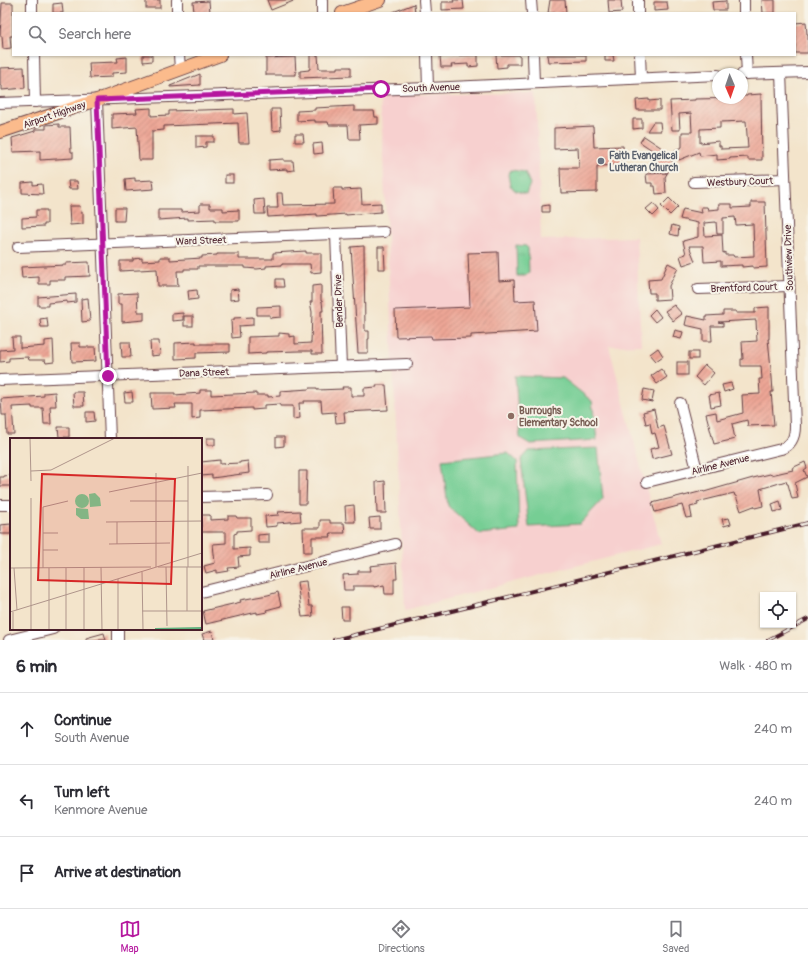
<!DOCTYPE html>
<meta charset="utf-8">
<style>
body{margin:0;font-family:Pangolin,sans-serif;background:#f2f2f3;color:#2b2b33}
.controls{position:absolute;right:12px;bottom:12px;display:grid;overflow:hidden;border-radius:0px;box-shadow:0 1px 3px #0004}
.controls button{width:36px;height:36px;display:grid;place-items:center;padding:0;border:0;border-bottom:1px solid #e1e1e2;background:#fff;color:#2b2b33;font:20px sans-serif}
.compass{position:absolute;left:712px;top:68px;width:36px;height:36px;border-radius:50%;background:#fff;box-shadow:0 1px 3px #0004;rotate:178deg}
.stop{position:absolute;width:12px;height:12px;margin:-9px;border:3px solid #b5179e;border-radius:50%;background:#fff}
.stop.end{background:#b5179e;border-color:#fff;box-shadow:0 1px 4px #0008}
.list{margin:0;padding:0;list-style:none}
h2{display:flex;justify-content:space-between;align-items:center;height:52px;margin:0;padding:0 16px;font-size:17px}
h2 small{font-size:13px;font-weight:400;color:#7c7c81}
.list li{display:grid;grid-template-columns:26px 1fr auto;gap:12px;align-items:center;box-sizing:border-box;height:72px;padding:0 16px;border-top:1px solid #e1e1e2}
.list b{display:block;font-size:15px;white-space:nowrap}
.list p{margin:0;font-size:13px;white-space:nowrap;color:#7c7c81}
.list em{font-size:13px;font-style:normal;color:#7c7c81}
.icon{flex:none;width:22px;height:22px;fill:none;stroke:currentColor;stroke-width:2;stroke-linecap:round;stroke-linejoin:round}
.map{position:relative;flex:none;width:808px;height:640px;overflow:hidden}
.search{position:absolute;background:#fff;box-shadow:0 1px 3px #0004;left:12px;right:12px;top:12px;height:44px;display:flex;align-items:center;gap:10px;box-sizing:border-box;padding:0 14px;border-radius:0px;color:#7c7c81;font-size:15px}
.sheet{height:268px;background:#fff}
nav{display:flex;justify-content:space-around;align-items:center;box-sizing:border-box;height:56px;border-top:1px solid #e1e1e2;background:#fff;font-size:11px;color:#7c7c81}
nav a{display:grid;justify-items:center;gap:2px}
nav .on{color:#b5179e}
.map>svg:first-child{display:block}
</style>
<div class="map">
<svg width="808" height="640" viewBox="0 0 808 640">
<defs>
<pattern id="grass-tufts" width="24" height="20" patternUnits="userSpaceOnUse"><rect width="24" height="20" fill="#76ce94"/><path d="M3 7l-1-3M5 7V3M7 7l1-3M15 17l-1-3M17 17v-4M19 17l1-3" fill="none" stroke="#68b080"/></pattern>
<pattern id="building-hatch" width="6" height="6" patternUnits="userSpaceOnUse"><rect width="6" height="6" fill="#eda695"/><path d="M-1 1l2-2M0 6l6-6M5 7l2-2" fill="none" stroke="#c2877a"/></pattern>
</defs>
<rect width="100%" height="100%" fill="#f7f3e8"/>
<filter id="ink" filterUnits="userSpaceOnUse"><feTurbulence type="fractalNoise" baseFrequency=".025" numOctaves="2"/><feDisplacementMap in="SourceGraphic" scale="8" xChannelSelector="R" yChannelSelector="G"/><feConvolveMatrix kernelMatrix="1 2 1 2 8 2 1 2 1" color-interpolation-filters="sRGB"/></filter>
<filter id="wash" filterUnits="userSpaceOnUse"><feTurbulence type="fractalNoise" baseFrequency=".012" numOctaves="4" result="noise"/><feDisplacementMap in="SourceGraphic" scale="16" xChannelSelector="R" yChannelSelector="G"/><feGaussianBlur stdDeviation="0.9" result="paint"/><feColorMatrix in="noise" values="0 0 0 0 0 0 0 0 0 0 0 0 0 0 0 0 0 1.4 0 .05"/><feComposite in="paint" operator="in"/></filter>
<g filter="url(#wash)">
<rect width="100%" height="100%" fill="#f3e4cb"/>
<polygon fill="#f7d0cf" points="536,93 541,240 636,237 641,345 609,346 661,544 405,610 380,95"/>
<g fill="url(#grass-tufts)" stroke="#607660">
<polygon points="511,170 525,172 530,184 526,194 516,191 510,186 508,174"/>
<polygon points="516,245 526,246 528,248 529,273 525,276 517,276"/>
</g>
<g fill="#76ce94" stroke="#607660">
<polygon points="515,376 563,378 592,401 597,440 530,444 520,438"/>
<polygon points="598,448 603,499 580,524 529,527 521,460 529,451"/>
<polygon points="508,453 517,461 519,530 479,534 448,506 442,460"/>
</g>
<g id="blocks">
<g fill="url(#building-hatch)" fill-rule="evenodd">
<rect x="146" y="0" width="14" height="8"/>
<polygon points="267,0 296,0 271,10"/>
<polygon points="453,0 463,0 464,9 442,10 442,2 454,2"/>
<polygon points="550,0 565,0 566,13 548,13"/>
<polygon points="608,0 621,0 622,12 609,13"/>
<polygon points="762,0 775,0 775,13 763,13"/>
<polygon points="209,1 210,13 194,13 193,2"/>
<polygon points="726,1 726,10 713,10 712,2"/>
<polygon points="654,2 667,2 668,10 654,11"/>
<polygon points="2,3 13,3 13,36 10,36 11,48 3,49 2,36 0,36"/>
<polygon points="62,3 63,13 53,13 53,4"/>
<polygon points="414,4 415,13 393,13 393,12"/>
<polygon points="806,22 807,34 808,34 808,53 795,53 795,23"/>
<polygon points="143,55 152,55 152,61 143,62"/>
<polygon points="310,55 318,55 319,69 337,69 337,67 351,67 351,76 300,78 300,71 309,70 309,69 310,69"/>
<polygon points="478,55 478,66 468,67 468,64 451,65 452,67 441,67 440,56"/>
<polygon points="496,55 520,55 520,64 507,64 507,67 497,68"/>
<polygon points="547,55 586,55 586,61 548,62"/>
<polygon points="605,55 613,55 614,61 605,61"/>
<polygon points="127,57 127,72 112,73 112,77 90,78 89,63 118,62 117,58"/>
<polygon points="295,57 296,75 266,75 266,58"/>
<polygon points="24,67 25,88 2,90 2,86 0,86 0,68"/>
<polygon points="200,74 200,85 170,87 170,86"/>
<path d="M761,94l1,66h-14v-3l-18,1v1l-13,1v-6l-17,2 -1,-4 -20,8 -4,-10 7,-3v-15h10l-1,-19 -12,1 1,16h-8l-2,-29 25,-1v-1l47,-1v-2h5v-1zM746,121l2,27 -27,1v-3h-2v-5l-19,2v-14l20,-1v-6z"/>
<polygon points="649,99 649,101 660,100 660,110 637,110 636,100"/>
<polygon points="354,106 354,111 374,111 375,117 378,117 378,124 359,125 360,139 349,139 348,125 329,125 328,122 315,122 315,120 297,121 297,111 315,110 315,108"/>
<polygon points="151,108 151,116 169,115 169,111 234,109 234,114 247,113 249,143 239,143 238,123 164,126 164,130 152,131 152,160 139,160 137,127 112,129 112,114 137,113 136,109"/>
<polygon points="271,109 280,109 281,130 272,131"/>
<polygon points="633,119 642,119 642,128 633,129"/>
<polygon points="653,122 660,122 661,131 647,131"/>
<polygon points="59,124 59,127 70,127 71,152 73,152 73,158 40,160 40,151 13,152 12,138 35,131 35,129 46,129 46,125"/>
<polygon points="593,126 594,147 623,146 624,165 597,166 597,192 561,193 560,168 579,168 578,148 554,149 554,128"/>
<polygon points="295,134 303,134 304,142 295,142"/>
<polygon points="196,136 214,136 214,142 206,142 206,147 196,148"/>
<polygon points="644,136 662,148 658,154 640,142"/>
<polygon points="322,143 323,153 314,154 313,144"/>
<polygon points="659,154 674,162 665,177 666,193 656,194 655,186 652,186 652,183 647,183 646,174 667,173 653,165"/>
<polygon points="284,159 284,161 293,161 294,170 287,171 287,169 269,170 269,160"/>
<rect x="225" y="175" width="8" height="8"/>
<polygon points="135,178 135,181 153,180 154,189 126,191 125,179"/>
<polygon points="68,181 77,181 78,189 69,189"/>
<polygon points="33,182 33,185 42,184 43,194 22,193 22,183"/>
<polygon points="333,188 342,188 342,190 361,189 362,204 381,203 381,212 346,215 346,214 317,216 317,214 268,217 267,208 278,208 277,193 282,193 283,205 334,204"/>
<polygon points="669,198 678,207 670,215 661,206"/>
<polygon points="264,199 265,214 255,214 254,200"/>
<path d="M751,202h14l2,65 -14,1v-2l-11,1v-2l-21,1v-5l-17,1 -1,-16h-14l6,15 -12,4 -3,-9 6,-2 -3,-13 15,-4v-14l-18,-4 3,-10 19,4 -1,-6h6l1,3 11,-1v-5h13v4l19,-1zM735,217l1,8 17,-1 1,32 -20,1 -1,-2h-8v-3l-2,1 -1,-18 -17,1 -1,-13 12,-1 1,12h6v-16z"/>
<polygon points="653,203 659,210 653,216 646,209"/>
<polygon points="200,204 210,204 210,208 223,208 223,211 239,210 239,221 215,221 215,219 188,220 188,218 158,220 158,210 181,210 181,212 200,211"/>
<polygon points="549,205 549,212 542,212 542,206"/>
<polygon points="69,206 80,206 81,213 83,213 83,224 70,225"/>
<polygon points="115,208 125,208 124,221 115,221"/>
<polygon points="36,210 47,210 47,224 44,224 44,226 22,227 22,218 36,217"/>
<polygon points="672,225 679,227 678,236 670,234"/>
<polygon points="364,246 365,331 369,331 369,339 368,339 368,353 358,353 351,247"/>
<polygon points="378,247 384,247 385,269 378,269"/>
<polygon points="306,251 306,253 321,253 321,272 311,273 310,264 282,264 282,265 266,266 266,268 257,269 245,268 245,266 198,266 198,269 184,269 184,271 177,271 178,286 158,286 157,269 120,271 120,261 133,261 133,259 142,258 142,261 160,260 160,257 170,257 170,260 202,258 202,256 217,255 217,254 239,254 239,259 273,259 273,253"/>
<polygon points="498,252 499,281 514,280 515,301 535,300 537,331 471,335 471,338 432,339 431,336 396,337 395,310 470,307 468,253"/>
<polygon points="89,262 90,276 65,277 65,280 50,280 50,284 39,284 39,277 22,278 21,267 66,265 66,263"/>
<polygon points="668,263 678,268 669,286 670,299 655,300 655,293 649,293 648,280 661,279"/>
<polygon points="276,279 283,279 284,287 276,287"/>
<polygon points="321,285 321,301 322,301 323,311 321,311 322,354 312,354 312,351 298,351 266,352 266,353 248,354 248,337 279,336 279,333 289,334 289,337 295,336 295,344 311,343 312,312 310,302 312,302 312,286"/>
<polygon points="238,289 239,299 230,300 230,290"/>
<polygon points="197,290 198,299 189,300 188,291"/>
<polygon points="137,293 138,312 144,312 144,320 122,322 122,304 118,304 118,294"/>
<polygon points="76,294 76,302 67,303 67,301 48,303 48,306 38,306 38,297"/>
<polygon points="88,298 90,321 82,322 81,299"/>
<polygon points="674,305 682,314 673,321 665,311"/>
<polygon points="281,306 281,317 270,318 270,315 257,315 257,307"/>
<polygon points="769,307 769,339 768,339 772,378 773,392 771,392 774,425 748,426 747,420 732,424 735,439 714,444 706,414 716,412 717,420 743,413 742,395 760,394 759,379 762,379 761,366 741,366 741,359 743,359 742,342 757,341 756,320 718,322 723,323 723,326 711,326 712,341 703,341 703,329 685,325 687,316 706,320 706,316 723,315 723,311 736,311 736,313 755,313 755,308"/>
<polygon points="655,309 661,317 655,322 649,315"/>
<polygon points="183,313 183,320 172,321 172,314"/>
<rect x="184" y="316" width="9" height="10"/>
<polygon points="253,317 253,325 239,326 240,337 232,338 231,320 234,320 234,318"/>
<polygon points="47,318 48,327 41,327 40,319"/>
<polygon points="675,330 683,332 681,339 673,337"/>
<polygon points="12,337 20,337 20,348 45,346 45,341 53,340 54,362 46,363 45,360 29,360 28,357 9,358 9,361 0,362 0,350 13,349"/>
<polygon points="150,341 159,341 160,355 151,356"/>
<polygon points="121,342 130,342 131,357 122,357"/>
<polygon points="196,342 196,344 230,344 230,352 196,353 196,358 175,359 175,343"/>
<polygon points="71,343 80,343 80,347 95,347 96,361 72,362"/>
<polygon points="658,348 663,356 656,361 650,354"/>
<rect x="689" y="352" width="9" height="7"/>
<rect x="677" y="362" width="11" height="13"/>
<polygon points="705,365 714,373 704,385 695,377"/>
<polygon points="661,369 667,377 657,384 651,376"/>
<polygon points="731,383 733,389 724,392 722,385"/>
<polygon points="376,385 386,385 388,410 344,412 345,422 336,423 335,412 322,413 321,401 304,401 304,403 299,403 300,418 293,419 293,406 280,406 280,404 264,405 264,409 252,410 252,408 200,410 200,418 192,419 192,404 175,404 176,408 152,409 151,393 175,393 175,395 200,393 200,390 211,390 211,395 256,393 256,395 268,395 268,397 280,396 280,391 309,389 309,388 317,388 317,390 343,389 342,387 351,387 351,396 364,396 364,388 377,387"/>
<polygon points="644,389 654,391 652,402 642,400"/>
<polygon points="55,392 56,406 50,406 51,424 44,424 43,408 32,408 32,406 12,407 14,434 7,434 6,415 2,415 1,399 44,396 44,393"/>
<polygon points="73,392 83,392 84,406 74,406"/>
<polygon points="132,392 133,402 125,402 124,393"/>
<polygon points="719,393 721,405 711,407 709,395"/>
<polygon points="654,409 658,428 664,426 672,454 652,459 650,449 659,447 655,433 652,434 650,423 646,424 643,412"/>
<polygon points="86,412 94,412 95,421 86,422"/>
<polygon points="58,427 69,427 69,437 59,437"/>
<polygon points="276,437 284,437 284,446 276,447"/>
<rect x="207" y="438" width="8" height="7"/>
<polygon points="220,460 220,464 240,463 240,462 248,461 249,473 212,478 212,475 201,476 201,462"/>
<polygon points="805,462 807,468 804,470 807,477 795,483 798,498 792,499 788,484 787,484 786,481 760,489 763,506 755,508 754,506 741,511 736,496 735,496 734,493 697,502 698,505 690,507 692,517 686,518 682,505 655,512 652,503 684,495 684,496 703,491 704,492 753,478 770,474 771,475 793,470 792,468"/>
<polygon points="299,471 307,471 306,504 299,504"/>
<polygon points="11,475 11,486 0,486 0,477 4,477 4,476"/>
<polygon points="385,481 386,513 377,513 376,482"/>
<polygon points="780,501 782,510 774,512 772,504"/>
<polygon points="354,505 355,522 346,522 345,506"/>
<polygon points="300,511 301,521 277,523 277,526 266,527 265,516 279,515 278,512"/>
<polygon points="201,515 210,515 210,520 228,519 228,516 236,516 237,518 251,518 251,530 237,531 237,533 234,534 234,549 250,548 250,556 238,557 239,567 228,568 229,571 217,573 217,570 206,573 204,566 215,563 213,544 226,543 226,532 201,532"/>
<polygon points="380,517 380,529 370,529 369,518"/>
<polygon points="729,518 731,524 724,526 722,519"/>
<polygon points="320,520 330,520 330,523 344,523 345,533 330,533 331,537 312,537 312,552 304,552 303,528 320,528"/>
<polygon points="11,524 11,534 0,534 0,525"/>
<polygon points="269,534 269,543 258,543 258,535"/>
<polygon points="396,563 397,579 394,579 394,594 385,594 384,585 374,587 374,586 353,586 353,590 344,590 343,575 358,574 358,571 371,571 370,566"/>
<polygon points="306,581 309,606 312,606 313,616 302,617 297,582"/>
<polygon points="278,592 281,606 266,610 267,612 257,614 257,612 244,615 206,624 203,611 241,602 240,600 268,595"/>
<polygon points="341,607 349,607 349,620 342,620"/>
<polygon points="212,631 214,640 204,640 202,634"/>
<polygon points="104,633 106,640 86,640 86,638"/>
</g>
</g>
</g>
<g filter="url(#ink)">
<use href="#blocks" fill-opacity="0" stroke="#633d43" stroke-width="1"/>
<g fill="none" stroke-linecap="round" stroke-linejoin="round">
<defs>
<g id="minor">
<polyline points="32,0 32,13"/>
<polyline points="177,0 177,13"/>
<polyline points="322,0 322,13"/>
<polyline points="424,0 425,13"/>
<polyline points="531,0 532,13"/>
<polyline points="638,0 638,13"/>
<polyline points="744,0 744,13"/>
<polyline points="34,55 35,102"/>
<polyline points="179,55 180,69"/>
<polyline points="427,55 428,88"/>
<polyline points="533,55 534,83"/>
<polyline points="640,55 641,78"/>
<polyline points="746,55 747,74"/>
<polyline points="742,74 808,72"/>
<polyline points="97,100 110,439"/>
<polyline points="0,103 428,88 718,75"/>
<polyline points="694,182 785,179"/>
<polyline points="336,234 341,367"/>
<polyline points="18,247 384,232"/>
<polyline points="698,289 789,286"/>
<polyline points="0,380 407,364"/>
<polyline points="680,403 697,470"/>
<path d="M647,482l134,-33c11,-4 14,-12 14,-23l-14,-353"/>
<polyline points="201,497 267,495"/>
<polyline points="0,505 11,505"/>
<polyline points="201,592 395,544"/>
<polyline points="118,629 118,640"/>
<polyline points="9,640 53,629"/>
</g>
<g id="major">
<polyline points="342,13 380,0"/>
<polyline points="0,132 97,100 220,55"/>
</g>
</defs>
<use href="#minor" stroke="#633d43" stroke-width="12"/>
<use href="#major" stroke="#633d43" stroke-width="14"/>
<use href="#minor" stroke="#fff" stroke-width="10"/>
<use href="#major" stroke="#fbbb8c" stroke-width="12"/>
<defs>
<g id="rail">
<polyline points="334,640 808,523"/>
<polyline points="768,640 808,619"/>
</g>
</defs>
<use href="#rail" stroke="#4a1f2b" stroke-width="4"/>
<use href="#rail" stroke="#f7f3e8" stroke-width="2.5" stroke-dasharray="8" stroke-linecap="butt"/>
</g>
</g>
<g fill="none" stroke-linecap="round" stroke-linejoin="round" filter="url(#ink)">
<polyline stroke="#b5179e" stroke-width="5" points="108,376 97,100 381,89"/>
</g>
<circle fill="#6b7280" stroke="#f7f3e8" stroke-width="1.5" cx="601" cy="161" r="4"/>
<circle fill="#8d6e63" stroke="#f7f3e8" stroke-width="1.5" cx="511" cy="416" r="4"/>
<g text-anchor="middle" stroke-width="4" stroke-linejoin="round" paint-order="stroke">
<g font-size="10" fill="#4a1f2b" stroke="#f7f3e8">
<text transform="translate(431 87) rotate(-2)" y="4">South Avenue</text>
<text transform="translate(54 114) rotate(-19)" y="4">Airport Highway</text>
<text transform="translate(740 181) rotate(-2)" y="4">Westbury Court</text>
<text transform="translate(201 240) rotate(-2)" y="4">Ward Street</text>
<text transform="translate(788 258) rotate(-92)" y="4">Southview Drive</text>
<text transform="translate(744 287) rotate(-2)" y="4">Brentford Court</text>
<text transform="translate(338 301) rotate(-92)" y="4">Bender Drive</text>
<text transform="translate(204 372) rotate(-2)" y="4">Dana Street</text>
<text transform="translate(720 464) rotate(-14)" y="4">Airline Avenue</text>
<text transform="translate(298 568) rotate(-14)" y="4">Airline Avenue</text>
</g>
<g font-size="10" font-weight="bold" fill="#5b616d" stroke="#f7f3e8" text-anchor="start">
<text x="609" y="159">Faith Evangelical<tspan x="609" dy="12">Lutheran Church</tspan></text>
</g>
<g font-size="10" font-weight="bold" fill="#785e54" stroke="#f7f3e8" text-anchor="start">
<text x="519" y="414">Burroughs<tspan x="519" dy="12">Elementary School</tspan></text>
</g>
</g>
<g transform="translate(10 438)">
<rect width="192" height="192" fill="#f3e4cb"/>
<path d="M192,189v3h-47v-2z" fill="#60b17e"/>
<path d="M85,55l5,5 1,8 -11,1 -1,-13zM65 63a7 7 0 1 1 14 0a7 7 0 1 1-14 0ZM66,70l12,1 1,10h-8l-5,-4z" fill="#76ce94"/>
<path fill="none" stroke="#af958b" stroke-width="1" d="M20,0l1,43M178,28v101M21,33l20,-1 64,-32M146,35v94M99,54l93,-19M21,60v132M120,63h58M96,84l96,-1M107,84v22M33,95h15M99,106l61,-1M33,112h15M91,129l1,63M148,129h44M156,129l1,59M177,129v44M0,130l141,-1M4,130l3,42M33,130v-61l25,-6M39,130v62M56,130v62M74,130v62M132,134l1,58M108,141v51M132,173h60M0,174l192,-59M3,174v18"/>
<path fill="#d62828" fill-opacity="0.15" stroke="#d62828" stroke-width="2" d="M32,36l133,5 -4,105 -133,-4z"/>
<rect width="192" height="192" fill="none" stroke="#4a1f2b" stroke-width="2"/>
</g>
</svg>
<div class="controls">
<button><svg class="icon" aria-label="locate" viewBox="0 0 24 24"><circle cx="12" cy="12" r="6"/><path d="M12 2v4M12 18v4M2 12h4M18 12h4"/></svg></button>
</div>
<svg class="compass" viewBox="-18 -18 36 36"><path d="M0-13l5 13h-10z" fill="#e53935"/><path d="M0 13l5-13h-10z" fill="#7c7c81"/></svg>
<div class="stop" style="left:381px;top:89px"></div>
<div class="stop end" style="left:108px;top:376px"></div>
<div class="search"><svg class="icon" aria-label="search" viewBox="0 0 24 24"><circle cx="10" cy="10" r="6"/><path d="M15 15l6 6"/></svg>Search here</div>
</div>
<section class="sheet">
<h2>6 min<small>Walk · 480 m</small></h2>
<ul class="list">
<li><svg class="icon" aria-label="ahead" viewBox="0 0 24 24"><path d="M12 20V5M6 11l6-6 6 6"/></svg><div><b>Continue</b><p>South Avenue</p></div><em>240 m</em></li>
<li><svg class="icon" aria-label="left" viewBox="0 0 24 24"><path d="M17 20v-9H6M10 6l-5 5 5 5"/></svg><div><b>Turn left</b><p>Kenmore Avenue</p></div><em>240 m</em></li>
<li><svg class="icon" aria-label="arrive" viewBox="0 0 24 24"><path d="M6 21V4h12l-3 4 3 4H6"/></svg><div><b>Arrive at destination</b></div></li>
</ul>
</section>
<nav>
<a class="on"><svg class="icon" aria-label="map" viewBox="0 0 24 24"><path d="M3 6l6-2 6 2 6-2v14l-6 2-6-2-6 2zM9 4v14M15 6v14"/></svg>Map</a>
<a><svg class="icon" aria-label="directions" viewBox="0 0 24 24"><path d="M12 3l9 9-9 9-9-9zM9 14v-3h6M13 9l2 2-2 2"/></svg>Directions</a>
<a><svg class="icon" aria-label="saved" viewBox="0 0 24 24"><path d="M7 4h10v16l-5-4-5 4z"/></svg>Saved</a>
</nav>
